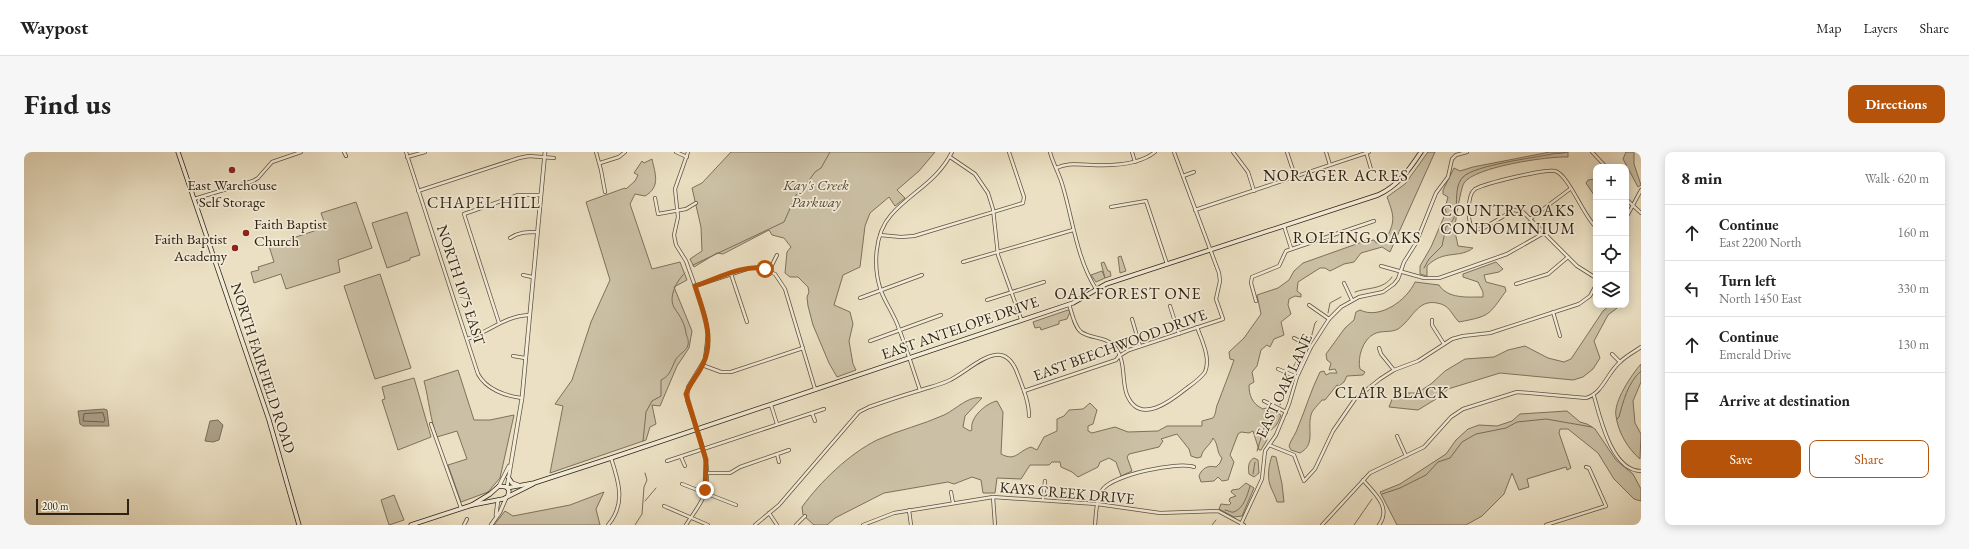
<!DOCTYPE html>
<meta charset="utf-8">
<style>
body{margin:0;font-family:"EB Garamond",serif;background:#f6f6f6;color:#222}
.controls{position:absolute;right:12px;top:12px;display:grid;overflow:hidden;border-radius:8px;box-shadow:0 2px 10px #0003}
.controls button{width:36px;height:36px;display:grid;place-items:center;padding:0;border:0;border-bottom:1px solid #e0e0e0;background:#fff;color:#222;font:20px sans-serif}
.scale{position:absolute;left:12px;bottom:10px;width:93px;box-sizing:border-box;padding-left:4px;border:2px solid #2f2212;border-top:0;font-size:11px;line-height:14px;white-space:nowrap;color:#2f2212;-webkit-text-stroke:3px #f2ebd8;paint-order:stroke}
.stop{position:absolute;width:12px;height:12px;margin:-9px;border:3px solid #b45309;border-radius:50%;background:#fff}
.stop.end{background:#b45309;border-color:#fff;box-shadow:0 1px 4px #0008}
.list{margin:0;padding:0;list-style:none}
h2{display:flex;justify-content:space-between;align-items:center;height:52px;margin:0;padding:0 16px;font-size:17px}
h2 small{font-size:13px;font-weight:400;color:#767676}
.list li{display:grid;grid-template-columns:26px 1fr auto;gap:12px;align-items:center;box-sizing:border-box;height:56px;padding:0 16px;border-top:1px solid #e0e0e0}
.list b{display:block;font-size:15px;white-space:nowrap}
.list p{margin:0;font-size:13px;white-space:nowrap;color:#767676}
.list em{font-size:13px;font-style:normal;color:#767676}
.actions{display:flex;gap:8px;padding:12px 16px}
.actions a{flex:1;padding:9px 0;border:1px solid #b45309;border-radius:8px;text-align:center;font-size:14px;color:#b45309}
.actions .main{background:#b45309;color:#fff}
.icon{flex:none;width:22px;height:22px;fill:none;stroke:currentColor;stroke-width:2;stroke-linecap:round;stroke-linejoin:round}
.map{position:relative;flex:none;width:1617px;height:373px;overflow:hidden;border-radius:8px}
header{display:flex;align-items:center;gap:24px;box-sizing:border-box;height:56px;padding:0 20px;background:#fff;border-bottom:1px solid #e0e0e0}
header strong{font-size:19px}
nav{display:flex;gap:22px;margin-inline-start:auto;font-size:14px}
.intro{display:flex;align-items:center;justify-content:space-between;box-sizing:border-box;height:96px;padding:0 24px}
h1{margin:0;font-size:28px}
.button{padding:10px 18px;border-radius:8px;background:#b45309;color:#fff;font-size:14px;font-weight:700}
main{display:flex;gap:24px;padding:0 24px}
aside{flex:1;background:#fff;border-radius:8px;box-shadow:0 2px 10px #0003}
.map>svg:first-child{display:block}
</style>
<header>
<strong>Waypost</strong>
<nav><a>Map</a><a>Layers</a><a>Share</a></nav>
</header>
<div class="intro"><h1>Find us</h1><a class="button">Directions</a></div>
<main>
<div class="map">
<svg width="1617" height="373" viewBox="0 0 1617 373">
<rect width="100%" height="100%" fill="#ebe0c3"/>
<filter id="stains"><feTurbulence type="fractalNoise" baseFrequency=".005" numOctaves="4"/><feColorMatrix values="0 0 0 0 .2 0 0 0 0 .09 0 0 0 0 .02 0 0 0 .5 -.17"/></filter>
<radialGradient id="worn" r=".72"><stop offset=".6" stop-color="#630" stop-opacity="0"/><stop offset="1" stop-color="#630" stop-opacity=".3"/></radialGradient>
<g fill="#cbc0a5" stroke="#7d715c">
<polygon points="707,0 911,0 895,19 873,38 881,46 871,54 865,45 846,61 841,74 836,115 819,123 810,153 826,160 829,172 825,189 829,212 832,218 813,225 805,211 789,173 784,154 783,145 785,140 784,135 774,125 766,125 761,121 763,100 767,95 760,86 748,83 745,78 699,102 693,101 670,115 666,107 678,99 677,75 668,36 678,31"/>
<path d="M1404,0h7l-45,100 -8,-5 -21,6 -7,9 -10,2 -14,7 -5,-3h-5l-22,14 -1,9 4,3v3l-6,-1 -6,3 -1,6 3,9 -10,8 3,13 -10,4 -4,8 -3,-2 -6,5 -4,16 -5,6 2,10 -5,3c0,10 3,19 14,24l3,-1 15,7c-4,11 -6,12 -15,19l1,6 -6,10h-2l-6,-19 -4,2 -8,-1 -3,2 -8,21 4,7 -6,18 -6,1 -4,-4 -4,4 -13,1 -2,-6c3,-8 9,-11 17,-9l4,-4 2,-5c-6,-6 -3,-13 -9,-20 -3,8 -10,10 -12,19l-4,1 -6,-2 -2,-7 -12,-15 -16,5 2,2 -4,6 -30,7 -2,3 5,14 -11,5 -5,-14 -7,-4 -9,4 -2,5 -20,10 -6,-5 -11,-5 -1,-5h-8l-3,3h-19l-9,14 -24,-1 -2,15h-12l-2,-13 -9,-3 -18,7 -6,-2 -64,11 -49,25 -8,7h-13l-11,-10 -1,-8c18,-25 47,-53 75,-67 22,-10 45,-15 67,-25 11,-5 25,-20 38,-17l-17,18 -2,11 7,4 2,-1c-3,-12 14,-27 25,-29l6,11 -2,42c15,8 17,-3 30,-7l6,3 7,-13 13,-6v-12l7,-3 5,-6 14,-1 7,-6 7,7 -4,14 -5,2v5l4,2 23,-6 13,5 30,-1 9,-5h35v-5l11,-3c4,-6 2,-9 5,-15 5,-14 11,-28 16,-43l-4,-1 -1,-7 15,-14 17,-24 -4,-19 21,-7 11,-8 5,-9 9,-8 62,-22 9,-1 2,3 9,-2c10,-19 10,-23 2,-44l18,-13z"/>
<path d="M1526,0h18v5c-20,-1 -94,10 -104,26 -3,4 -9,39 -9,45 0,6 2,12 3,18l15,2c-14,11 -29,1 -46,18v10l-7,-2v-8l11,-19 15,-35 -1,-4 3,-11 -5,-3v-4l11,-22 6,3 13,-4z"/>
<polygon points="1602,0 1610,0 1610,12 1617,33 1614,35 1599,7"/>
<path d="M628,7c3,14 9,28 -7,37l-10,-2 -5,10 22,65 28,-7 7,18 -13,7 18,44 -3,17 -12,18 -17,40 -8,-1 4,19 -6,3 -4,13 -96,33 13,-67 -8,-2 17,-24 19,-58 19,-42 -24,-78 39,-14 1,1 9,-8 3,-6 -4,-2 8,-12 2,2z"/>
<polygon points="1572,27 1572,46 1562,31 1564,28"/>
<polygon points="332,50 348,96 314,108 316,120 262,137 257,122 230,131 227,120 235,118 234,115 250,110 245,94 302,75 297,61"/>
<polygon points="383,60 396,103 386,106 386,108 363,116 348,71"/>
<polygon points="1097,104 1102,119 1096,121 1094,105"/>
<polygon points="1080,110 1084,119 1086,119 1087,124 1081,126 1077,111"/>
<path d="M1472,110l7,7 -4,3 -15,3 2,7 19,5 1,4c-18,25 -16,25 -47,31 -8,-8 -9,-17 -22,-19 -20,-4 -25,17 -39,26 -7,4 -17,1 -24,5 -11,5 -17,24 -14,35l5,3 -2,3 -16,1 -3,6 -5,4 -2,-1 -12,15h-3c-4,5 -10,10 -11,15 -4,15 5,29 -11,38l-9,-3 -2,-4c2,-7 7,-12 9,-19 8,-19 13,-37 22,-55l4,-1 2,4 4,-2h7l-2,-4 -6,1 2,-7 -4,-3 -1,-6 19,-26 9,-8 2,-8 4,-2c20,10 47,-10 55,-28l24,3c9,14 28,12 44,12v-5l-5,-10 -15,-5v-3z"/>
<polygon points="1078,119 1081,126 1072,130 1067,123"/>
<polygon points="356,122 387,216 351,227 320,134"/>
<polygon points="1586,153 1597,153 1584,163 1570,189 1576,206 1569,217 1559,225 1549,228 1476,221 1424,237 1412,247 1394,258 1365,255 1369,245 1382,241 1393,241 1407,232 1421,219 1441,207 1470,205 1484,198 1501,194 1524,206 1540,210 1547,207 1579,159"/>
<polygon points="1044,158 1046,160 1043,167 1035,169 1035,172 1017,178 1016,175 1011,176 1009,170"/>
<path d="M1617,212v18l-8,19 2,22 6,11 -1,25c-12,-10 -22,-27 -24,-43 -3,-14 16,-42 25,-52z"/>
<path d="M434,218l16,50h16l24,-5 -14,63 -12,14 -27,10 -13,-37 19,-6 -10,-28 -20,6c-7,-18 -8,-37 -13,-56z"/>
<polygon points="390,226 407,285 374,298 358,248 361,247 358,235"/>
<polygon points="1543,259 1556,270 1563,272 1571,277 1592,308 1609,322 1617,337 1617,349 1610,347 1590,327 1574,301 1544,277 1536,277 1535,281 1547,316 1543,318 1542,315 1503,327 1505,335 1495,338 1488,321 1480,342 1458,364 1442,373 1373,373 1356,340 1376,332 1422,302 1432,288 1444,277 1455,273 1473,274 1488,269 1496,262"/>
<path d="M1248,304l4,1 6,27 2,18h-7c-2,-7 -5,-11 -7,-17 -3,-9 -1,-21 2,-29z"/>
<path d="M1230,306l4,2 1,13 -5,4 -5,-3c-1,-6 -1,-13 5,-16z"/>
<polygon points="1222,331 1230,336 1218,364 1210,365 1195,357 1197,352 1205,353 1207,351 1205,349 1206,346 1212,344 1207,340 1208,338 1215,337"/>
<polygon points="580,340 572,357 576,373 470,373 481,359 489,364 546,353"/>
<polygon points="370,343 380,368 365,373 357,348"/>
</g>
<g fill="#ab9f87" stroke="#796d58">
<polygon points="80,257 83,258 85,274 59,274 56,272 54,259"/>
<polygon points="194,268 199,273 195,288 189,290 181,289 186,269"/>
</g>
<g fill="none" stroke-linecap="round" stroke-linejoin="round">
<polygon stroke="#6d604c" stroke-width="1" points="79,261 81,268 80,270 59,269 60,262"/>
<g stroke="#796d58" stroke-width="1">
<polyline points="669,113 760,70 772,43 779,37 791,20 797,16 806,0"/>
<path d="M1400,116l5,-9 13,-13 4,-19c18,-11 4,-36 17,-50 12,-12 70,-19 89,-23 5,-1 10,0 15,-2"/>
<path d="M1331,140c13,-5 28,-2 37,-15"/>
<polyline points="1304,161 1306,151 1317,145"/>
<polyline points="1286,190 1291,171 1293,169"/>
<polyline points="1268,217 1278,200"/>
<polyline points="1256,253 1262,231"/>
<path d="M1593,267l2,-2c4,-15 9,-35 22,-46"/>
<path d="M619,289l3,-29 6,-11 9,-5v-16c9,-4 10,-11 14,-19 3,-7 11,-9 13,-16 1,-6 -1,-7 -2,-12 -1,-9 -6,-17 -11,-24 -8,-11 2,-29 10,-36"/>
<polyline points="1233,299 1240,276 1246,273 1251,265"/>
<polyline points="1229,322 1231,310"/>
<polyline points="1358,342 1376,336 1402,323 1414,310 1426,306 1438,290 1452,282 1482,276 1493,270 1522,267 1568,275"/>
<polyline points="621,349 632,336"/>
<path d="M1201,358c3,0 6,3 9,2 10,-4 13,-16 16,-26"/>
<polyline points="611,373 618,362 620,335 623,328 621,321"/>
<polyline points="1188,373 1192,368"/>
<polyline points="1330,373 1348,347"/>
</g>
<defs>
<g id="minor">
<polyline points="320,0 322,4"/>
<path d="M382,0l72,222c8,15 27,22 44,24"/>
<polyline points="572,0 577,18 581,40"/>
<polyline points="652,0 663,5"/>
<path d="M1026,0c3,12 10,23 13,35 10,34 14,72 33,102"/>
<polyline points="1108,0 1111,10"/>
<polyline points="1209,0 1224,20 1230,39"/>
<polyline points="1263,0 1271,24"/>
<polyline points="1302,0 1306,13"/>
<polyline points="1342,0 1347,17"/>
<polyline points="1568,0 1582,15"/>
<polyline points="383,5 401,0"/>
<polyline points="926,5 951,22 964,41 969,57 974,103 997,167"/>
<polyline points="576,11 595,5 601,0"/>
<path d="M1032,16c13,-6 22,-3 36,-3 21,1 47,0 63,-13"/>
<polyline points="1159,24 1170,20"/>
<polyline points="394,39 495,6 505,4 530,6"/>
<polyline points="631,46 634,62 662,57 672,51"/>
<polyline points="170,47 229,29 234,26 248,10 277,0"/>
<polyline points="1602,47 1617,61"/>
<polyline points="1087,55 1122,49 1143,112"/>
<polyline points="1171,58 1345,0"/>
<polyline points="1602,66 1617,38"/>
<polyline points="1506,67 1546,37"/>
<polyline points="1260,74 1267,96"/>
<path d="M1572,75c-12,-10 -28,-53 -41,-56 -11,-2 -69,12 -80,18 -8,6 -8,33 -2,40h9l32,-19 9,2 54,54 19,12"/>
<polyline points="856,83 877,85 890,84 999,51 1000,45 985,0"/>
<path d="M486,86c9,-6 17,-6 27,-6"/>
<polyline points="939,110 1049,78"/>
<polyline points="1357,114 1400,126 1415,126 1483,102 1520,81"/>
<polyline points="745,119 753,103"/>
<polyline points="707,122 723,170"/>
<polyline points="499,123 508,125"/>
<polyline points="1320,131 1328,148"/>
<polyline points="1492,132 1524,122 1544,105"/>
<polyline points="671,134 726,116 737,116 751,122 761,137 791,237"/>
<polyline points="836,146 898,123"/>
<polyline points="963,148 1020,130"/>
<polyline points="1232,149 1227,131 1228,125 1255,114 1262,99 1350,69"/>
<path d="M1045,152c3,9 5,22 12,28 10,7 24,4 33,14 13,15 7,35 13,49 13,31 45,5 60,-7 7,-5 14,-10 18,-16 6,-14 -3,-31 -8,-45"/>
<polyline points="1285,153 1305,167"/>
<polyline points="1146,154 1155,182"/>
<polyline points="1529,160 1536,184"/>
<polyline points="1108,167 1116,194"/>
<polyline points="1408,168 1408,173 1420,192"/>
<polyline points="475,171 440,62 494,43 516,43"/>
<polyline points="1270,186 1287,195"/>
<path d="M443,187c22,-7 38,-23 62,-24"/>
<polyline points="846,189 917,163"/>
<polyline points="1355,196 1357,202 1370,218"/>
<polyline points="1588,202 1596,210"/>
<polyline points="489,204 501,206"/>
<polyline points="678,213 697,220 707,220 779,196"/>
<polyline points="1254,217 1273,225"/>
<path d="M896,238c-7,-20 -13,-41 -21,-61 -4,-13 -13,-25 -18,-38 -8,-23 -7,-57 10,-76 20,-23 46,-33 61,-63"/>
<polyline points="1000,239 1092,208 1095,204 1105,198 1199,167 1192,147 1196,129 1195,121 1150,0"/>
<path d="M1570,244c6,22 18,75 47,75"/>
<polyline points="1240,249 1262,260"/>
<polyline points="747,253 753,272"/>
<polyline points="788,261 791,269"/>
<polyline points="407,272 437,356"/>
<polyline points="1373,284 1382,304"/>
<polyline points="1245,293 1270,303 1280,329 1291,317 1309,279 1331,247 1356,227 1370,218 1394,209 1428,187 1439,184 1466,181 1555,152 1566,144 1572,133"/>
<polyline points="753,302 755,310"/>
<polyline points="657,305 661,314"/>
<polyline points="643,309 800,257"/>
<polyline points="683,321 706,321 716,315 765,298"/>
<path d="M1339,328c11,13 29,27 16,45"/>
<polyline points="658,332 712,353"/>
<polyline points="927,340 929,351"/>
<polyline points="969,345 971,373"/>
<polyline points="1019,347 1021,329"/>
<polyline points="640,354 684,373"/>
<polyline points="885,358 887,373"/>
<polyline points="745,361 753,373"/>
<polyline points="1217,372 1238,327 1241,299 1252,283 1265,252 1273,225 1287,195 1305,167 1317,155 1335,145 1359,140 1370,132 1374,127 1380,110 1392,91 1412,41 1424,25 1428,7 1432,3 1443,0"/>
<polyline points="440,373 443,367"/>
<path d="M584,373c18,-21 11,-43 3,-67"/>
<path d="M662,373c6,-10 15,-20 19,-32 8,-31 -9,-64 -18,-93l1,-13 17,-28 3,-26 -3,-16 -10,-31 -9,-25 -10,-16 -2,-10 4,-18 -3,-28 13,-37"/>
<path d="M731,373l24,-20 80,-93 10,-5c17,-6 35,-12 52,-17 9,-3 18,-5 27,-9 23,-10 55,-50 70,-6 5,13 11,27 11,41"/>
<polyline points="772,373 781,364"/>
<polyline points="839,373 870,361 969,345 1073,352 1136,361 1194,359 1220,373"/>
<path d="M1071,373c1,-11 1,-26 8,-36 11,-14 74,-28 91,-22"/>
<path d="M1298,373l48,-52 54,-26 27,-30 12,-8 54,-17 69,6c17,-5 21,-25 34,-36 6,-6 14,-10 21,-15"/>
<polyline points="1522,373 1582,354 1565,316 1562,315"/>
</g>
<g id="tertiary">
<polyline points="475,334 485,314"/>
<polyline points="483,335 498,246 521,0"/>
<polyline points="472,363 474,348"/>
<polyline points="467,373 476,360 482,346"/>
</g>
<g id="secondary">
<polyline points="154,0 245,268 275,373"/>
<polyline points="484,325 488,331 494,333"/>
<path d="M483,336l27,-5 77,-25 462,-155 33,-19 272,-89c20,-9 31,-25 43,-43"/>
<polyline points="448,353 479,347 509,332"/>
<polyline points="387,373 448,353 466,342 475,334 483,335 485,339 484,343"/>
</g>
</defs>
<use href="#minor" stroke="#5e523e" stroke-width="4"/>
<use href="#tertiary" stroke="#5e523e" stroke-width="4.5"/>
<use href="#secondary" stroke="#2f2212" stroke-width="5"/>
<use href="#minor" stroke="#f2ebd8" stroke-width="2.5"/>
<use href="#tertiary" stroke="#f2ebd8" stroke-width="3"/>
<use href="#secondary" stroke="#f2ebd8" stroke-width="3.5"/>
</g>
<g fill="none" stroke-linecap="round" stroke-linejoin="round">
<path stroke="#b45309" stroke-width="5" d="M681,338l1,-30 -20,-66c4,-11 12,-19 17,-30 12,-26 0,-53 -8,-78 19,-6 51,-23 70,-17"/>
</g>
<g fill="#8f2418" stroke="#f2ebd8" stroke-width="1.5">
<circle cx="208" cy="18" r="4"/>
<circle cx="222" cy="81" r="4"/>
<circle cx="211" cy="96" r="4"/>
</g>
<g text-anchor="middle" stroke-width="3.5" stroke-linejoin="round" paint-order="stroke">
<g font-size="15" fill="#2f2212" stroke="#f2ebd8">
<text x="208" y="38">East Warehouse<tspan x="208" dy="17">Self Storage</tspan></text>
<text x="230" y="77" text-anchor="start">Faith Baptist<tspan x="230" dy="17">Church</tspan></text>
<text x="203" y="92" text-anchor="end">Faith Baptist<tspan x="203" dy="17">Academy</tspan></text>
</g>
<g font-size="15" font-style="italic" fill="#564a37" stroke="#f2ebd8">
<text x="792" y="38">Kay's Creek<tspan x="792" dy="17">Parkway</tspan></text>
</g>
<g font-size="15" fill="#2f2212" stroke="#f2ebd8">
<text transform="translate(437 133) rotate(72)" y="5">NORTH 1075 EAST</text>
<text transform="translate(936 176) rotate(-19)" y="5">EAST ANTELOPE DRIVE</text>
<text transform="translate(1096 193) rotate(-20)" y="5">EAST BEECHWOOD DRIVE</text>
<text transform="translate(239 216) rotate(72)" y="5">NORTH FAIRFIELD ROAD</text>
<text transform="translate(1260 234) rotate(-65)" y="5">EAST OAK LANE</text>
<text transform="translate(1043 341) rotate(5)" y="5">KAYS CREEK DRIVE</text>
</g>
<g font-size="16" letter-spacing="1" fill="#2f2212" stroke="#f2ebd8">
<text x="1312" y="29">NORAGER ACRES</text>
<text x="460" y="56">CHAPEL HILL</text>
<text x="1484" y="64">COUNTRY OAKS<tspan x="1484" dy="18">CONDOMINIUM</tspan></text>
<text x="1333" y="91">ROLLING OAKS</text>
<text x="1104" y="147">OAK FOREST ONE</text>
<text x="1368" y="246">CLAIR BLACK</text>
</g>
</g>
<rect width="100%" height="100%" filter="url(#stains)"/>
<rect width="100%" height="100%" fill="url(#worn)"/>
</svg>
<div class="controls">
<button>+</button>
<button>−</button>
<button><svg class="icon" aria-label="locate" viewBox="0 0 24 24"><circle cx="12" cy="12" r="6"/><path d="M12 2v4M12 18v4M2 12h4M18 12h4"/></svg></button>
<button><svg class="icon" aria-label="layers" viewBox="0 0 24 24"><path d="M12 4l9 5-9 5-9-5zM3 14l9 5 9-5"/></svg></button>
</div>
<div class="scale">200 m</div>
<div class="stop" style="left:741px;top:117px"></div>
<div class="stop end" style="left:681px;top:338px"></div>
</div>
<aside>
<h2>8 min<small>Walk · 620 m</small></h2>
<ul class="list">
<li><svg class="icon" aria-label="ahead" viewBox="0 0 24 24"><path d="M12 20V5M6 11l6-6 6 6"/></svg><div><b>Continue</b><p>East 2200 North</p></div><em>160 m</em></li>
<li><svg class="icon" aria-label="left" viewBox="0 0 24 24"><path d="M17 20v-9H6M10 6l-5 5 5 5"/></svg><div><b>Turn left</b><p>North 1450 East</p></div><em>330 m</em></li>
<li><svg class="icon" aria-label="ahead" viewBox="0 0 24 24"><path d="M12 20V5M6 11l6-6 6 6"/></svg><div><b>Continue</b><p>Emerald Drive</p></div><em>130 m</em></li>
<li><svg class="icon" aria-label="arrive" viewBox="0 0 24 24"><path d="M6 21V4h12l-3 4 3 4H6"/></svg><div><b>Arrive at destination</b></div></li>
</ul>
<div class="actions"><a class="main">Save</a><a>Share</a></div>
</aside>
</main>
